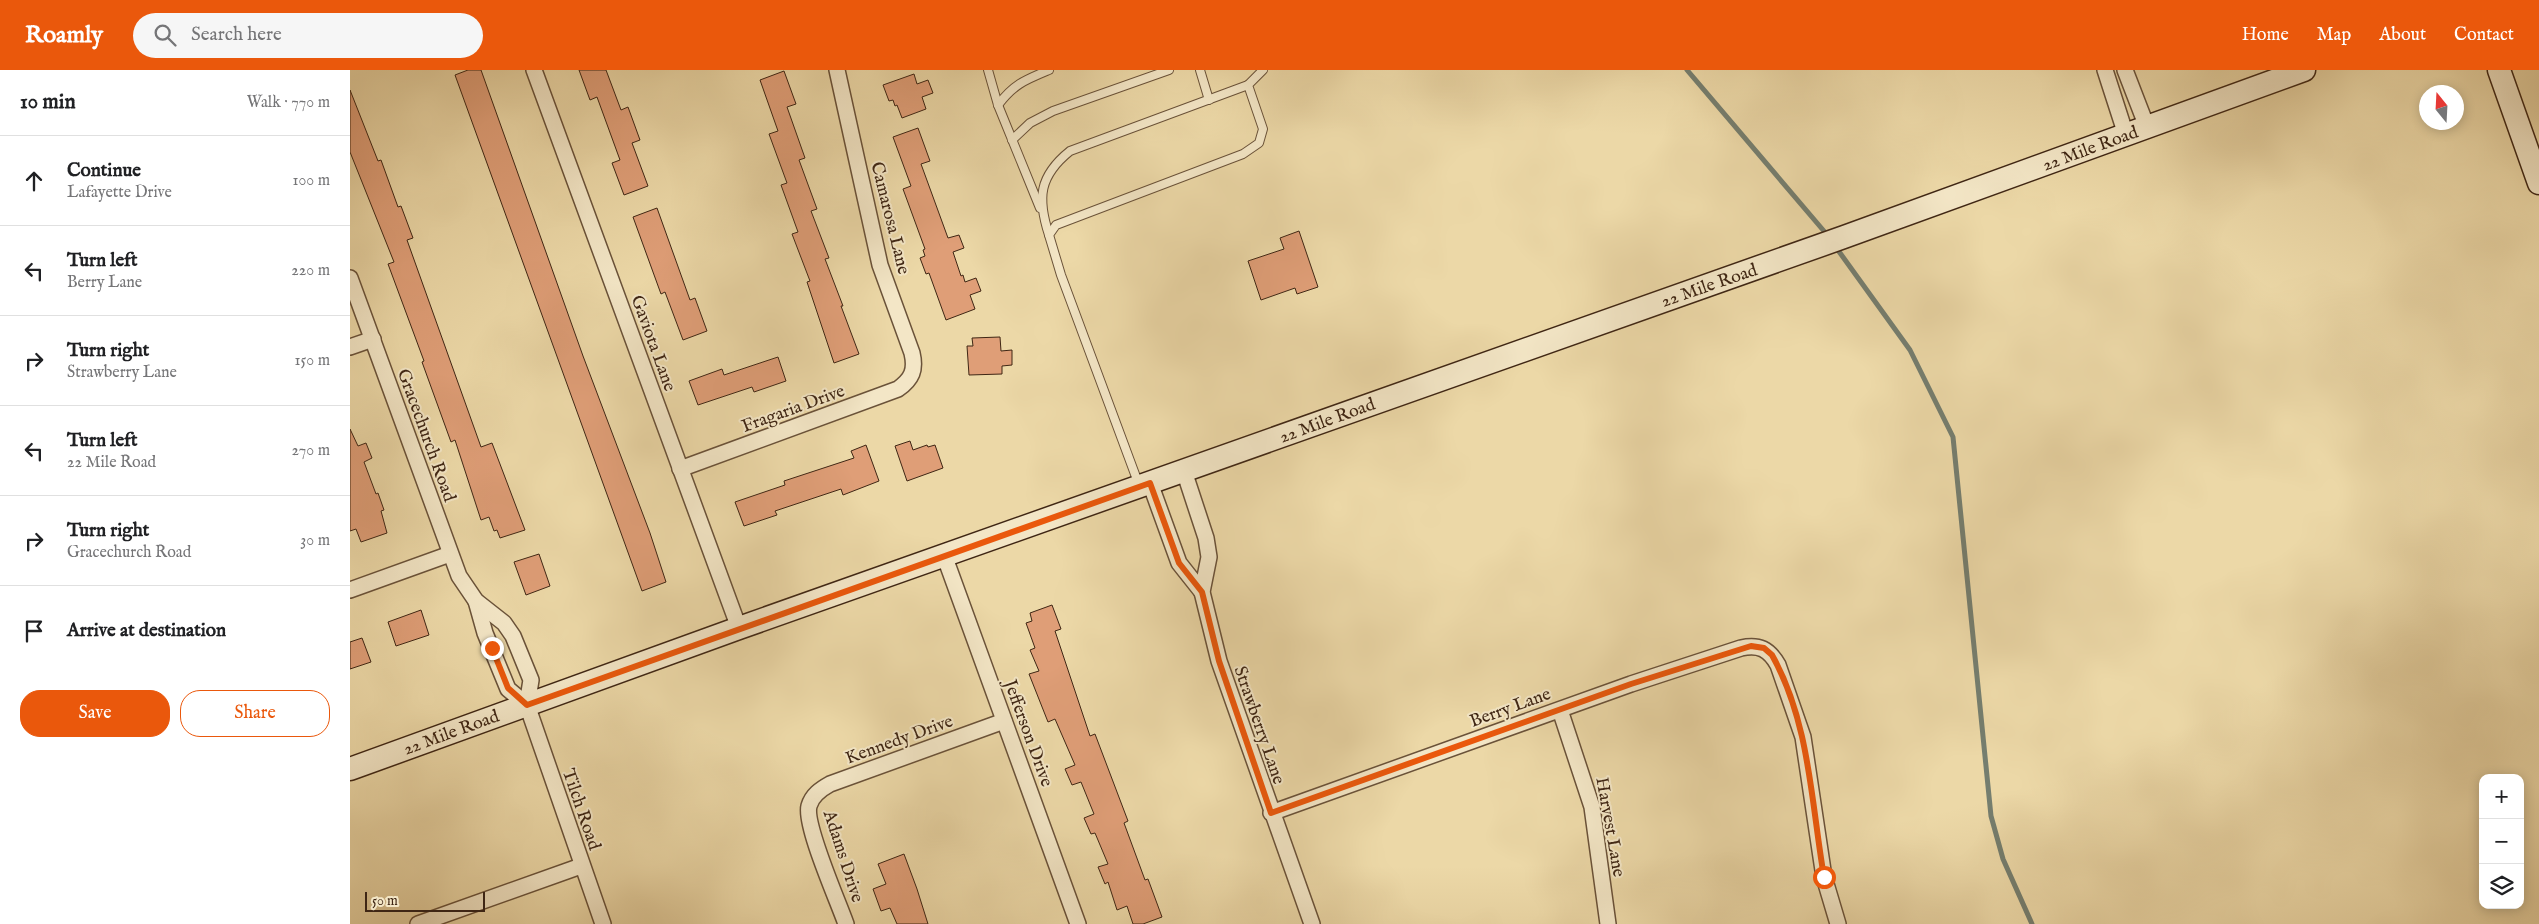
<!DOCTYPE html>
<meta charset="utf-8">
<style>
body{margin:0;font-family:"IM FELL English",serif;background:#f6f6f6;color:#202124}
.controls{position:absolute;right:15px;bottom:15px;display:grid;overflow:hidden;border-radius:10px;box-shadow:0 2px 12px #0003}
.controls button{width:45px;height:45px;display:grid;place-items:center;padding:0;border:0;border-bottom:1px solid #e0e0e0;background:#fff;color:#202124;font:25px sans-serif}
.compass{position:absolute;left:2069px;top:15px;width:45px;height:45px;border-radius:50%;background:#fff;box-shadow:0 2px 12px #0003;rotate:342deg}
.scale{position:absolute;left:15px;bottom:12px;width:120px;box-sizing:border-box;padding-left:5px;border:2px solid #3f2614;border-top:0;font-size:14px;line-height:18px;white-space:nowrap;color:#3f2614;-webkit-text-stroke:4px #f3e6c6;paint-order:stroke}
.stop{position:absolute;width:15px;height:15px;margin:-11px;border:4px solid #ea580c;border-radius:50%;background:#fff}
.stop.end{background:#ea580c;border-color:#fff;box-shadow:0 1px 5px #0008}
.list{margin:0;padding:0;list-style:none}
h2{display:flex;justify-content:space-between;align-items:center;height:65px;margin:0;padding:0 20px;font-size:21px}
h2 small{font-size:16px;font-weight:400;color:#757577}
.list li{display:grid;grid-template-columns:32px 1fr auto;gap:15px;align-items:center;box-sizing:border-box;height:90px;padding:0 20px;border-top:1px solid #e0e0e0}
.list b{display:block;font-size:19px;white-space:nowrap}
.list p{margin:0;font-size:16px;white-space:nowrap;color:#757577}
.list em{font-size:16px;font-style:normal;color:#757577}
.actions{display:flex;gap:10px;padding:15px 20px}
.actions a{flex:1;padding:11px 0;border:1px solid #ea580c;border-radius:20px;text-align:center;font-size:18px;color:#ea580c}
.actions .main{background:#ea580c;color:#fff}
.icon{flex:none;width:28px;height:28px;fill:none;stroke:currentColor;stroke-width:2;stroke-linecap:round;stroke-linejoin:round}
.map{position:relative;flex:none;width:2189px;height:854px;overflow:hidden}
header{display:flex;align-items:center;gap:30px;box-sizing:border-box;height:70px;padding:0 25px;background:#ea580c;color:#fff}
header strong{font-size:24px}
nav{display:flex;gap:28px;margin-inline-start:auto;font-size:18px}
.search{width:350px;height:45px;background:#f6f6f6;display:flex;align-items:center;gap:12px;box-sizing:border-box;padding:0 18px;border-radius:28px;color:#757577;font-size:19px}
main{display:flex}
aside{flex:1;background:#fff}
.map>svg:first-child{display:block}
</style>
<header>
<strong>Roamly</strong>
<div class="search"><svg class="icon" aria-label="search" viewBox="0 0 24 24"><circle cx="10" cy="10" r="6"/><path d="M15 15l6 6"/></svg>Search here</div>
<nav><a>Home</a><a>Map</a><a>About</a><a>Contact</a></nav>
</header>
<main>
<aside>
<h2>10 min<small>Walk · 770 m</small></h2>
<ul class="list">
<li><svg class="icon" aria-label="ahead" viewBox="0 0 24 24"><path d="M12 20V5M6 11l6-6 6 6"/></svg><div><b>Continue</b><p>Lafayette Drive</p></div><em>100 m</em></li>
<li><svg class="icon" aria-label="left" viewBox="0 0 24 24"><path d="M17 20v-9H6M10 6l-5 5 5 5"/></svg><div><b>Turn left</b><p>Berry Lane</p></div><em>220 m</em></li>
<li><svg class="icon" aria-label="right" viewBox="0 0 24 24"><path d="M7 20v-9h11M14 6l5 5-5 5"/></svg><div><b>Turn right</b><p>Strawberry Lane</p></div><em>150 m</em></li>
<li><svg class="icon" aria-label="left" viewBox="0 0 24 24"><path d="M17 20v-9H6M10 6l-5 5 5 5"/></svg><div><b>Turn left</b><p>22 Mile Road</p></div><em>270 m</em></li>
<li><svg class="icon" aria-label="right" viewBox="0 0 24 24"><path d="M7 20v-9h11M14 6l5 5-5 5"/></svg><div><b>Turn right</b><p>Gracechurch Road</p></div><em>30 m</em></li>
<li><svg class="icon" aria-label="arrive" viewBox="0 0 24 24"><path d="M6 21V4h12l-3 4 3 4H6"/></svg><div><b>Arrive at destination</b></div></li>
</ul>
<div class="actions"><a class="main">Save</a><a>Share</a></div>
</aside>
<div class="map">
<svg width="2189" height="854" viewBox="0 0 2189 854">
<rect width="100%" height="100%" fill="#ecd8a7"/>
<filter id="stains"><feTurbulence type="fractalNoise" baseFrequency=".004" numOctaves="4"/><feColorMatrix values="0 0 0 0 .2 0 0 0 0 .09 0 0 0 0 .02 0 0 0 .5 -.17"/></filter>
<radialGradient id="worn" r=".72"><stop offset=".6" stop-color="#630" stop-opacity="0"/><stop offset="1" stop-color="#630" stop-opacity=".3"/></radialGradient>
<g fill="none" stroke-linecap="round" stroke-linejoin="round">
<g stroke="#757e6f" stroke-width="5">
<polyline points="1337,0 1479,167"/>
<polyline points="1485,176 1560,280 1603,367 1641,746 1653,789 1682,854"/>
</g>
</g>
<g fill="#df9e77" stroke="#3f2614">
<polygon points="118,0 131,0 233,286 300,463 316,512 292,521 105,5"/>
<polygon points="229,0 256,0 271,40 278,37 290,70 282,73 298,116 274,125 262,93 270,90 247,27 240,30"/>
<polygon points="434,1 446,34 437,37 455,88 449,90 467,139 461,141 479,188 475,189 493,236 491,236 509,284 484,293 457,212 460,211 442,164 448,162 431,115 437,113 419,64 428,61 410,10"/>
<polygon points="564,4 567,14 578,10 583,23 572,27 576,39 552,48 547,35 545,36 543,30 539,31 533,15"/>
<polygon points="0,20 28,91 31,90 48,137 51,136 63,168 57,170 131,377 142,373 175,460 150,468 147,460 144,461 139,447 131,450 105,370 101,372 72,292 74,291 38,194 44,192 0,82"/>
<polygon points="568,58 580,91 571,94 598,168 609,165 614,178 603,182 611,206 613,205 615,212 626,208 631,221 620,225 625,239 596,250 579,203 576,204 570,188 575,186 573,180 575,179 553,119 561,116 543,67"/>
<polygon points="307,138 340,230 345,228 357,261 333,270 315,222 311,224 283,147"/>
<polygon points="949,161 968,217 947,224 945,218 911,230 898,191 934,179 930,168"/>
<polygon points="650,267 651,281 662,280 662,295 652,296 652,304 619,305 617,276 623,276 622,268"/>
<polygon points="428,287 436,311 404,322 402,317 348,335 339,311 372,299 374,305"/>
<polygon points="0,359 8,376 16,373 22,388 14,392 26,424 28,423 34,440 31,441 37,463 11,472 6,459 0,461"/>
<polygon points="560,371 563,380 577,375 578,377 585,375 593,398 557,411 545,376"/>
<polygon points="516,375 529,411 493,425 491,419 425,441 427,445 394,456 385,432 435,415 434,411 504,388 501,381"/>
<polygon points="189,484 200,516 176,525 164,492"/>
<polygon points="702,535 711,559 705,561 740,666 745,664 778,751 774,753 795,810 798,809 812,847 793,854 783,854 777,836 767,840 758,812 755,814 748,797 758,794 745,763 741,764 734,748 744,744 731,712 722,715 715,699 725,695 705,649 698,652 679,604 689,601 680,580 685,578 676,553 682,551 680,543"/>
<polygon points="71,540 79,565 46,576 38,552"/>
<polygon points="12,568 21,592 0,599 0,572"/>
<polygon points="554,784 567,819 578,854 547,854 540,838 531,841 523,819 536,814 528,794"/>
</g>
<g fill="none" stroke-linecap="round" stroke-linejoin="round">
<defs>
<g id="lane">
<polyline points="638,0 648,35 690,138"/>
<polyline points="850,0 859,30"/>
<path d="M648,35c16,-21 27,-25 51,-35"/>
<polyline points="662,70 680,53 703,41 819,0"/>
<path d="M699,165c-12,-37 -10,-59 21,-84l178,-66"/>
<polyline points="789,415 711,205 699,165 706,155 893,84 909,73 913,59 898,15 913,0"/>
</g>
<g id="street">
<polyline points="184,0 389,558"/>
<polyline points="1755,0 1776,65"/>
<polyline points="1775,0 1797,57"/>
<polyline points="0,208 109,506 126,531 154,553 163,566 181,610 177,635 253,854"/>
<polyline points="0,277 23,269"/>
<path d="M330,399l218,-80c14,-10 18,-19 14,-36l-32,-88 -43,-195"/>
<polyline points="834,401 856,468 859,487 852,522 869,591 962,854"/>
<polyline points="800,413 829,493 852,522"/>
<polyline points="594,485 728,854"/>
<polyline points="0,520 100,484"/>
<polyline points="126,531 135,563 158,619 177,635"/>
<polyline points="1210,640 1242,737 1258,854"/>
<path d="M921,743l360,-129 110,-36c18,-4 28,1 37,17l25,72 21,140 14,47"/>
<polyline points="68,854 231,796"/>
<path d="M496,854c-8,-23 -42,-99 -37,-118 3,-11 12,-17 21,-22l174,-63"/>
</g>
<g id="secondary">
<polyline points="2149,0 2189,113"/>
<polyline points="0,699 389,558 1494,167 1954,0"/>
</g>
</defs>
<use href="#lane" stroke="#6a5239" stroke-width="10"/>
<use href="#street" stroke="#6a5239" stroke-width="18"/>
<use href="#secondary" stroke="#3f2614" stroke-width="25"/>
<use href="#lane" stroke="#f3e6c6" stroke-width="8"/>
<use href="#street" stroke="#f3e6c6" stroke-width="15"/>
<use href="#secondary" stroke="#f3e6c6" stroke-width="22"/>
</g>
<g fill="none" stroke-linecap="round" stroke-linejoin="round">
<path stroke="#ea580c" stroke-width="6" d="M142,578l16,40 19,17 623,-222 29,80 23,29 17,69 52,152 360,-129 120,-38 13,2 8,7c38,68 39,147 52,222"/>
</g>
<g text-anchor="middle" stroke-width="4" stroke-linejoin="round" paint-order="stroke">
<g font-size="18" fill="#3f2614" stroke="#f3e6c6">
<text transform="translate(1740 78) rotate(-20)" y="6">22 Mile Road</text>
<text transform="translate(541 148) rotate(76)" y="6">Camarosa Lane</text>
<text transform="translate(1359 215) rotate(-19)" y="6">22 Mile Road</text>
<text transform="translate(304 273) rotate(70)" y="6">Gaviota Lane</text>
<text transform="translate(443 338) rotate(-20)" y="6">Fragaria Drive</text>
<text transform="translate(977 350) rotate(-20)" y="6">22 Mile Road</text>
<text transform="translate(77 365) rotate(70)" y="6">Gracechurch Road</text>
<text transform="translate(1160 637) rotate(-20)" y="6">Berry Lane</text>
<text transform="translate(910 655) rotate(71)" y="6">Strawberry Lane</text>
<text transform="translate(101 662) rotate(-20)" y="6">22 Mile Road</text>
<text transform="translate(679 663) rotate(70)" y="6">Jefferson Drive</text>
<text transform="translate(549 669) rotate(-20)" y="6">Kennedy Drive</text>
<text transform="translate(232 739) rotate(71)" y="6">Tilch Road</text>
<text transform="translate(1261 757) rotate(80)" y="6">Harvest Lane</text>
<text transform="translate(494 786) rotate(72)" y="6">Adams Drive</text>
</g>
</g>
<rect width="100%" height="100%" filter="url(#stains)"/>
<rect width="100%" height="100%" fill="url(#worn)"/>
</svg>
<div class="controls">
<button>+</button>
<button>−</button>
<button><svg class="icon" aria-label="layers" viewBox="0 0 24 24"><path d="M12 4l9 5-9 5-9-5zM3 14l9 5 9-5"/></svg></button>
</div>
<svg class="compass" viewBox="-18 -18 36 36"><path d="M0-13l5 13h-10z" fill="#e53935"/><path d="M0 13l5-13h-10z" fill="#757577"/></svg>
<div class="scale">50 m</div>
<div class="stop" style="left:1474px;top:807px"></div>
<div class="stop end" style="left:142px;top:578px"></div>
</div>
</main>
